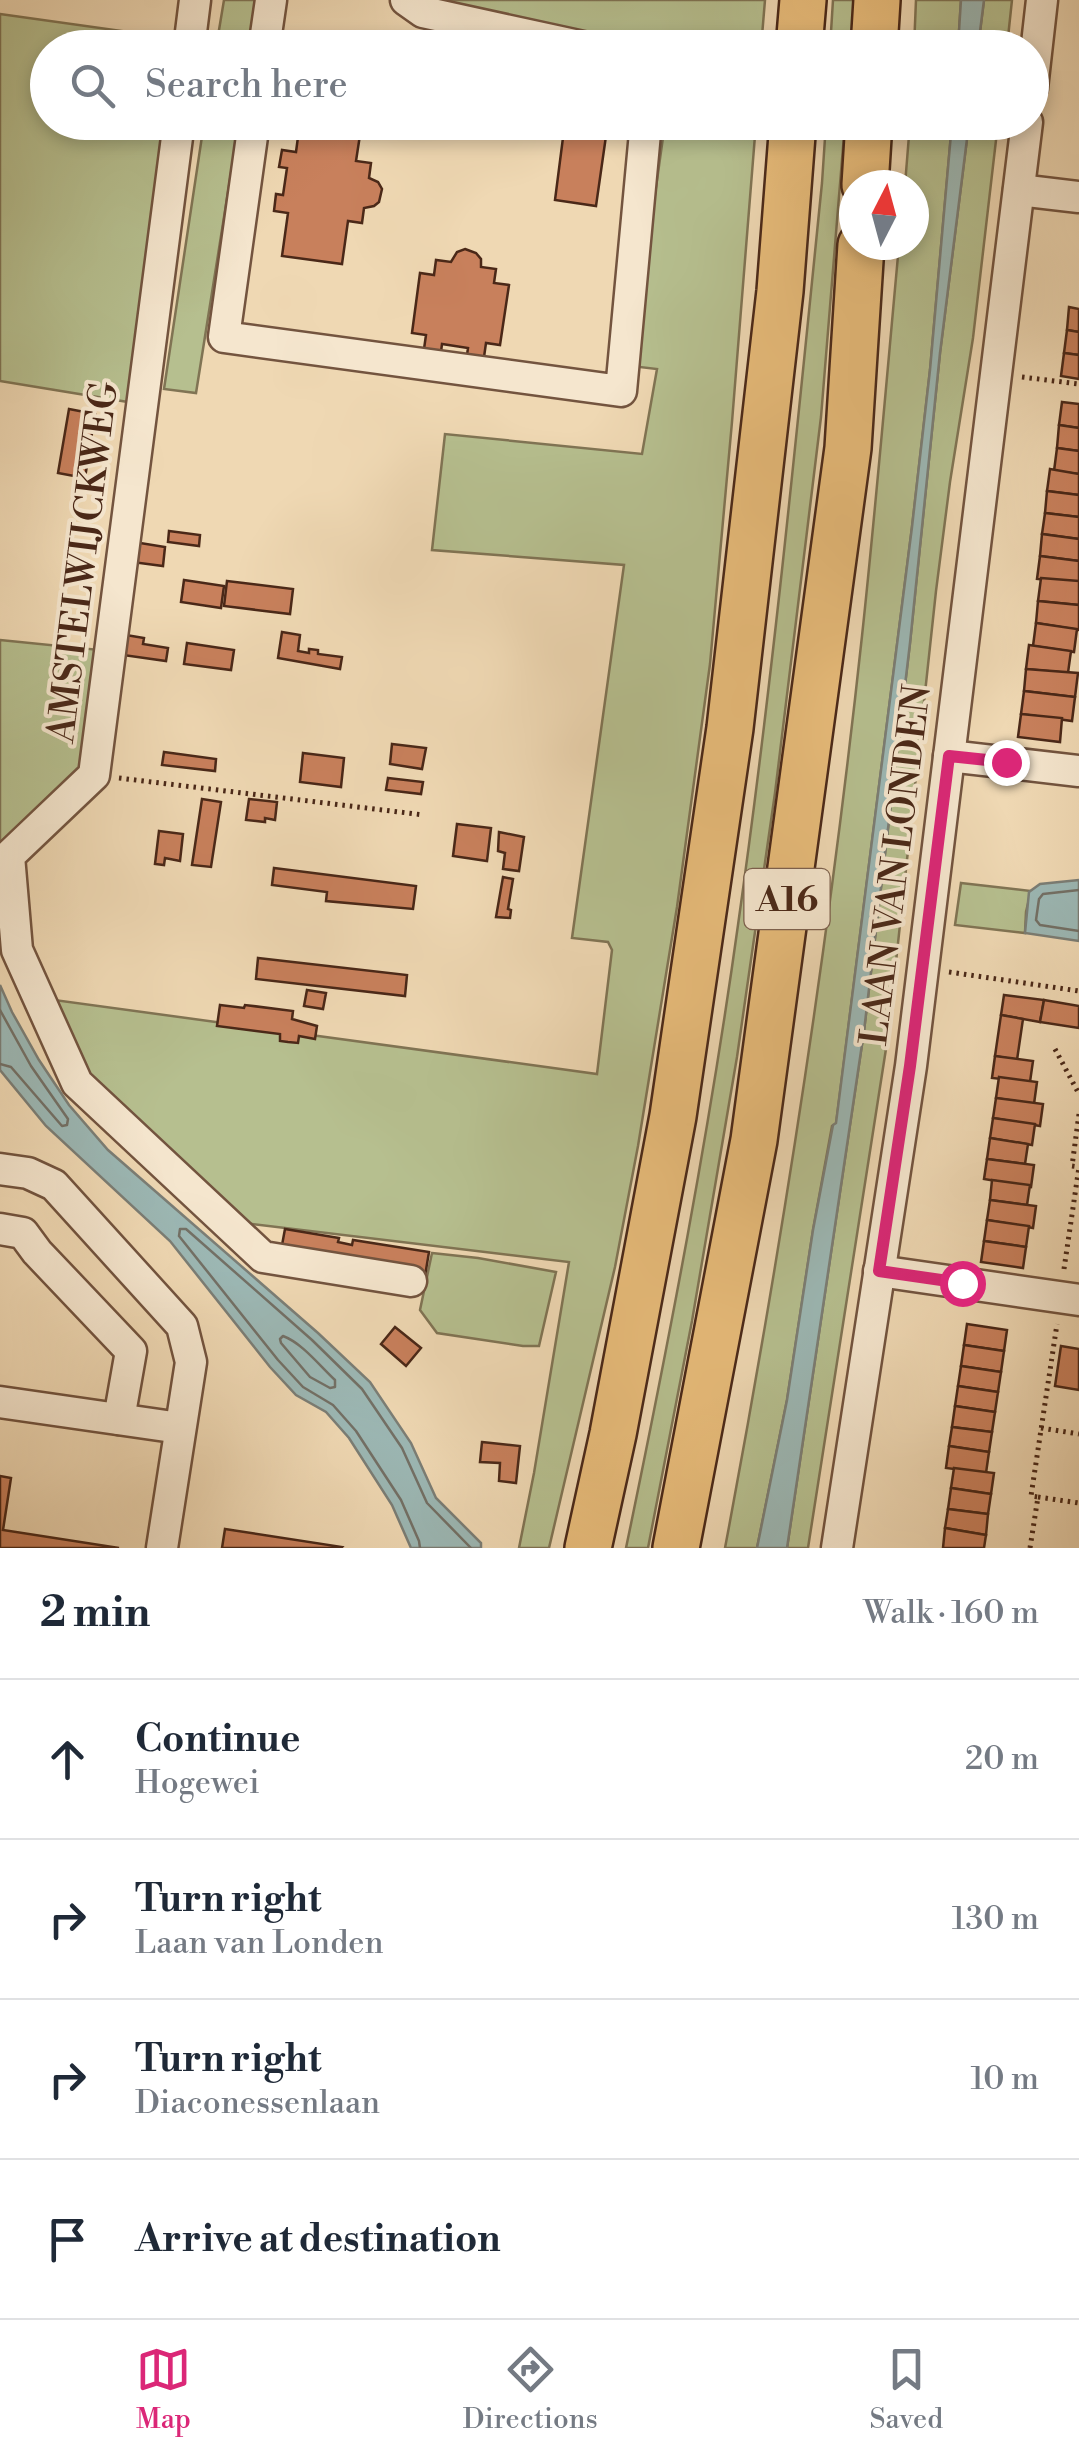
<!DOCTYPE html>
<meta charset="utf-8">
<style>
body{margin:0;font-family:"Libre Bodoni",serif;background:#f2f2f3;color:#1f2937}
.compass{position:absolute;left:839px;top:170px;width:90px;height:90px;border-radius:50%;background:#fff;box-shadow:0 5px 15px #0003;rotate:6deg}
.stop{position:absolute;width:30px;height:30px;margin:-22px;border:8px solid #db2777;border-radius:50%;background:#fff}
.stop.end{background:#db2777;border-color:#fff;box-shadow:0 2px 10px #0008}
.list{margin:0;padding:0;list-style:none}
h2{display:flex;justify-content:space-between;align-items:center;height:130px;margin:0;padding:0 40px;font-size:42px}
h2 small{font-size:32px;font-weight:400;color:#747a83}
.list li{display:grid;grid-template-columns:65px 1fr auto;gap:30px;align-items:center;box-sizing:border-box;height:160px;padding:0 40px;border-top:2px solid #e0e1e3}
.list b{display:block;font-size:38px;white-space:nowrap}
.list p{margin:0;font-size:32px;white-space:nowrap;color:#747a83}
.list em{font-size:32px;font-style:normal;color:#747a83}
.icon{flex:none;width:55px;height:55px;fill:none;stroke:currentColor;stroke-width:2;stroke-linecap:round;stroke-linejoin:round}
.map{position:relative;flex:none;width:1079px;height:1548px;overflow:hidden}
.search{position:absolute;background:#fff;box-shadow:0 5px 15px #0003;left:30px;right:30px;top:30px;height:110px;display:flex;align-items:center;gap:25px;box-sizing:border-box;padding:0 35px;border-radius:55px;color:#747a83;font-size:38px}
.sheet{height:770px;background:#fff}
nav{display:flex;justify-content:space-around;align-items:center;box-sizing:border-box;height:140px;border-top:2px solid #e0e1e3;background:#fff;font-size:28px;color:#747a83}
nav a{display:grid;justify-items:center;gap:5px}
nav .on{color:#db2777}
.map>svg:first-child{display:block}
</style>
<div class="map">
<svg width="1079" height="1548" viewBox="0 0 1079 1548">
<rect width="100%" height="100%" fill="#efd8b3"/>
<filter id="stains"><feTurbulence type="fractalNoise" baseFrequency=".002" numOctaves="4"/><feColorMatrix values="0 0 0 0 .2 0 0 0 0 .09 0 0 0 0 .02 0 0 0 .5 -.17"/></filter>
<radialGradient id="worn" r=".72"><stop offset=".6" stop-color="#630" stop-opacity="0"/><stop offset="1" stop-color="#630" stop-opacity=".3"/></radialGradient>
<g fill="#b6bf8f" stroke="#807454" stroke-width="2.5">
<polygon points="224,0 258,0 250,47 216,48"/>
<polygon points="420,0 765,0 761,48 606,47"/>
<polygon points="833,0 855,0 852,47 830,48"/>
<polygon points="916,0 961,0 958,47 914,48"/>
<polygon points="984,0 1012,0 1007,47 978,48"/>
<polygon points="0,14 186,40 185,47 48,48 48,122 173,123 128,402 0,381"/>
<polygon points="204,123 239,123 196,393 164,389"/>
<polygon points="665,123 756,123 732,422 710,664 677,907 638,1146 615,1267 549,1548 519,1548 534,1473 569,1262 236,1222 120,1129 40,998 597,1074 612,950 608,942 572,938 624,565 432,550 445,434 642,454 657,369 631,366"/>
<path d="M826,123h19l-24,294 -46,376 -38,264 -45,264 -44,227h-22c43,-207 83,-414 112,-623 35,-247 59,-495 84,-742z"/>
<path d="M910,123h42l-22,247 -18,157 -76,597 -4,2 -19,104 -26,170 -30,148h-32c57,-302 104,-606 137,-912 14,-130 25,-261 37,-391h15v-60h-9z"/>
<polygon points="969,123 998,123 973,338 950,482 936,591 888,1036 808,1548 787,1548 864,1031 910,643 940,353"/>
<polygon points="0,640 100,650 81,768 0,845"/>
<polygon points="961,883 1031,891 1026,912 1025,933 955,925"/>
<polygon points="432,1253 478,1258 556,1272 539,1346 523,1346 437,1333 420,1310"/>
</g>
<g fill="#9cb8b5" stroke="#7b7e76" stroke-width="2.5">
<polygon points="961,0 984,0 978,47 958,47"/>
<polygon points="952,123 969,123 940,353 910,643 864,1031 787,1548 757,1548 787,1400 813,1230 833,1125 836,1123 912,527 930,370"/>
<polygon points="1079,880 1079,941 1025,933 1029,892 1040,884"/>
<polygon points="0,985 12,1012 39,1060 69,1105 108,1150 318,1333 370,1382 411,1443 436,1498 481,1543 481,1548 411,1548 392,1505 349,1438 326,1412 296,1395 270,1367 170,1241 46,1126 0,1070"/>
</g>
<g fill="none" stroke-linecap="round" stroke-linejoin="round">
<g stroke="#737066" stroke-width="2.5">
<polyline points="1079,890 1043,894 1039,899 1036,920 1040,925 1079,931"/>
<polyline points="0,1010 31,1066 68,1119 67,1125 62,1126 11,1067 0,1064"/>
<path d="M283,1336c19,7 36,29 52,44v7l-5,1 -20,-11 -29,-34 -1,-4z"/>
<polyline points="420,1548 419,1541 401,1500 356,1431 333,1405 303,1387 278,1360 179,1236 180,1229 186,1229 312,1340 362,1389 402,1448 427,1503 471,1548"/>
</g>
</g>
<g fill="#c8805c" stroke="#4a2818" stroke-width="2.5">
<polygon points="300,122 362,122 356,161 371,163 369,178 378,182 382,189 379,202 374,206 364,208 362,223 348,221 342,264 282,256 288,213 274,211 276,194 283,195 287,168 279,167 282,150 296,152"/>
<polygon points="565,122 608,122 596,206 555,200"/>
<polygon points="465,249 476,253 481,259 481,267 496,269 494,283 509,285 500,345 486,343 484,357 467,355 468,348 442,344 441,352 424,349 426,335 412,333 420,273 434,275 436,260 451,262 457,252"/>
<polygon points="1069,307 1079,309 1079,332 1067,330"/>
<polygon points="1067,330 1079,332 1079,355 1064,353"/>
<polygon points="1064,353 1079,355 1079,379 1061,376"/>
<polygon points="1062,402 1079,404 1079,428 1059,425"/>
<polygon points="69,409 95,414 85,478 58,473"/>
<polygon points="1059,425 1079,428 1079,451 1057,448"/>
<polygon points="1057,448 1079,451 1079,474 1054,471"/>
<polygon points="1050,469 1079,474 1079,495 1047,491"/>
<polygon points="1047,491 1079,495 1079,517 1045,513"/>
<polygon points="1045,513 1079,517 1079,539 1042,534"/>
<polygon points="169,531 200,535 199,546 168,542"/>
<polygon points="1042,534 1079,539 1079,561 1040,556"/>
<polygon points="134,542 165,547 163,566 132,562"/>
<polygon points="1040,556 1079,561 1079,583 1037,579"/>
<polygon points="1041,578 1079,581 1079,605 1038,601"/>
<polygon points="184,580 224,586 221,608 181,602"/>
<polygon points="227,581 293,589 290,614 224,606"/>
<polygon points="1038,601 1079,605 1079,630 1036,623"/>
<polygon points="1036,623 1077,629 1074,652 1033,646"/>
<polygon points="282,632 300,635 298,651 309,653 309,649 318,650 318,654 342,657 340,669 278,658"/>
<polygon points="126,635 144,638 143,644 168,648 166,661 123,655"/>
<polygon points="187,643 234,650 231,670 184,664"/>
<polygon points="1029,645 1071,651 1068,673 1026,669"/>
<polygon points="1026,669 1078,673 1075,697 1024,691"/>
<polygon points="1024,691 1075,697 1072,721 1021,714"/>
<polygon points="1021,714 1062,718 1060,742 1018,737"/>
<polygon points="392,744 426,748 422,769 390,764"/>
<polygon points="164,752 216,759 215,771 162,765"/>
<polygon points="303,753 344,758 341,787 300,782"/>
<polygon points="388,778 423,782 421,794 386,790"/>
<polygon points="202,799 221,802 211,867 192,865"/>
<polygon points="249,799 277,802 275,820 265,818 265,822 246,820"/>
<polygon points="457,824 491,828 487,861 453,856"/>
<polygon points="159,831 183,834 180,861 165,858 164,865 155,864"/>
<polygon points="499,832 524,837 519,871 503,869 505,853 498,851"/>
<polygon points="274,868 416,886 413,909 326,901 327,892 272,885"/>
<polygon points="503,877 513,879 508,909 511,910 510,918 496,917"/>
<polygon points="258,958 407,975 405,996 256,979"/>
<polygon points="307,990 326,993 323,1009 304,1006"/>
<polygon points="1004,995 1044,1000 1040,1022 1001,1015"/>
<polygon points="1044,1000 1079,1006 1079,1028 1040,1022"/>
<polygon points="220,1005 244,1008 245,1005 293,1011 292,1019 317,1026 315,1039 299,1036 298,1043 288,1042 280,1041 280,1034 217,1026"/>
<polygon points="1001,1015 1023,1019 1017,1060 995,1056"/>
<polygon points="995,1056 1033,1061 1030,1082 992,1078"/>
<polygon points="999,1077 1037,1082 1034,1104 996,1098"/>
<polygon points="996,1098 1043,1104 1040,1126 993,1118"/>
<polygon points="993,1118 1035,1124 1032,1145 990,1138"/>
<polygon points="990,1138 1028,1144 1025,1164 987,1159"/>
<polygon points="987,1159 1034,1165 1031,1187 984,1179"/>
<polygon points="992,1180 1030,1185 1027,1205 990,1200"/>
<polygon points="990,1200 1036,1206 1033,1228 987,1220"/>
<polygon points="987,1220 1029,1226 1026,1247 984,1241"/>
<polygon points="285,1229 339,1238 338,1242 352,1245 353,1240 429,1252 425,1276 335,1260 282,1245"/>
<polygon points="984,1241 1026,1247 1023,1268 981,1262"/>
<polygon points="967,1324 1007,1330 1004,1351 964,1345"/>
<polygon points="395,1327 421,1348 406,1366 381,1344"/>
<polygon points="964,1345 1004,1351 1001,1372 961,1366"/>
<polygon points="1061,1346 1079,1349 1079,1390 1055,1386"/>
<polygon points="961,1366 1001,1372 998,1392 958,1386"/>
<polygon points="958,1386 998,1392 995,1412 955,1406"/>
<polygon points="955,1406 995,1412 992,1432 952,1427"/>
<polygon points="952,1427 992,1432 989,1452 949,1446"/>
<polygon points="482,1442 520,1446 516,1483 499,1481 500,1463 480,1462"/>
<polygon points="949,1446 989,1452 986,1473 946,1468"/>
<polygon points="954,1468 994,1473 991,1494 951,1488"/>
<polygon points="0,1476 11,1478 3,1530 119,1548 0,1548"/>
<polygon points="951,1488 991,1494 988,1514 948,1509"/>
<polygon points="948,1509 988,1514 986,1535 945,1528"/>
<polygon points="945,1528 986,1535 984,1548 943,1548"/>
<polygon points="225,1529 342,1547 341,1548 222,1548"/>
</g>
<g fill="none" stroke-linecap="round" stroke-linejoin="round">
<defs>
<g id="minor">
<polyline points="406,0 423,12 588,48"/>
<polyline points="189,48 195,0"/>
<polyline points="264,48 271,0"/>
<polyline points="1032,88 1042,0"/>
<polyline points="179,122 94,775 9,856 17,950 77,1083 263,1257 411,1281"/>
<polyline points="254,122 224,337 621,391 646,122"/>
<polyline points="1019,190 1079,197"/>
<polyline points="949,756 1079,771"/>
<polyline points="0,1169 28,1173 54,1185 182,1326 191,1362 162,1548"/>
<polyline points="0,1229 23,1233 37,1252 131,1351 119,1419"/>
<polyline points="879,1271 1079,1300"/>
<polyline points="0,1402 180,1428"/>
<polyline points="837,1548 911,1066 1027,122"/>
</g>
<g id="highway">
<polyline points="799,48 803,0"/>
<polyline points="874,48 877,0"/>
<polyline points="865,185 869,122"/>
<polyline points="588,1548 613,1434 673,1116 730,728 780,291 793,122"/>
<polyline points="676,1548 754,1140 848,448 861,245"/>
</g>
</defs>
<use href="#minor" stroke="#73543f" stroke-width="35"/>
<use href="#highway" stroke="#4a2818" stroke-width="50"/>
<g stroke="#4a2818" stroke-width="5" stroke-dasharray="2.5 5" stroke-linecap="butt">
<polyline points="1022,377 1079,384"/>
<polyline points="119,778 424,815"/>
<polyline points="949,972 1079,991"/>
<polyline points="1055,1049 1079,1094"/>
<polyline points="1079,1114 1072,1166 1079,1167"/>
<polyline points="1064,1269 1079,1167"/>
<polyline points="1041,1428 1079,1434"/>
<polyline points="1038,1497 1079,1503"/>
<polyline points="1030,1548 1038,1497 1031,1496 1057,1324"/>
</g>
<use href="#minor" stroke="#f5e6ce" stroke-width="30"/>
<use href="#highway" stroke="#e8bc7a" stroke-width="45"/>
</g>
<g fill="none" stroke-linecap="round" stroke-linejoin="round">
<polyline stroke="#db2777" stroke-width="12" points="962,1283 879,1271 910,1066 949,756 1006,762"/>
</g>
<g text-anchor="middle" stroke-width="8" stroke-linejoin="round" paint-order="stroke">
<rect fill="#f5e6ce" stroke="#7d614f" stroke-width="2.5" x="744.5" y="869" width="85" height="60" rx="8"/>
<g font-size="35" font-weight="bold" fill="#4a2818">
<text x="787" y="911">A16</text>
</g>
<g font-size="38" fill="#4a2818" stroke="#f5e6ce">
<text transform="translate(82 562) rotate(-83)" y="13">AMSTELWIJCKWEG</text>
<text transform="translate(895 865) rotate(-83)" y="13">LAAN VAN LONDEN</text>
</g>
</g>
<rect width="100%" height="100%" filter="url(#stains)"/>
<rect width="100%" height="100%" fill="url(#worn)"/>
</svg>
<svg class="compass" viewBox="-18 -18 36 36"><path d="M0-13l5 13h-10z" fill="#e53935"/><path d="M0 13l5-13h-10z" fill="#747a83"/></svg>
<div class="stop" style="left:962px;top:1283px"></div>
<div class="stop end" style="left:1006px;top:762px"></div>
<div class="search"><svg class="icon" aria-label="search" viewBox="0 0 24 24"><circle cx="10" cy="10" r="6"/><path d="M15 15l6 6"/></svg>Search here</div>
</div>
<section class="sheet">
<h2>2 min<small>Walk · 160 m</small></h2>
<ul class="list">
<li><svg class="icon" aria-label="ahead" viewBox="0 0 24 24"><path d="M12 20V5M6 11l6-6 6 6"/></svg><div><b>Continue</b><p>Hogewei</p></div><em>20 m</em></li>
<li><svg class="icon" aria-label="right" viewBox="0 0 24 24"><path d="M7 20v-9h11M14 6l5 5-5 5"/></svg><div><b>Turn right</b><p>Laan van Londen</p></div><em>130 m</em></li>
<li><svg class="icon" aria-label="right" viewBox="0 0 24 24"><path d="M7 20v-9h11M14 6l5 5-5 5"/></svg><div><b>Turn right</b><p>Diaconessenlaan</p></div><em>10 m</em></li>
<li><svg class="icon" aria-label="arrive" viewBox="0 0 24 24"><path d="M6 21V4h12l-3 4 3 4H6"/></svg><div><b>Arrive at destination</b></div></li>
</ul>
</section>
<nav>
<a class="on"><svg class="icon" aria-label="map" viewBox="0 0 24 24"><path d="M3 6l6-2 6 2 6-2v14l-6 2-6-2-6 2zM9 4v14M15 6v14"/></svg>Map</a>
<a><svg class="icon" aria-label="directions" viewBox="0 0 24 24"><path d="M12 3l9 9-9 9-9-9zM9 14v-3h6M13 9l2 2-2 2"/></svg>Directions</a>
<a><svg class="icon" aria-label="saved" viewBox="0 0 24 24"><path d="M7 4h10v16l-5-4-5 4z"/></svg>Saved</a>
</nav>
